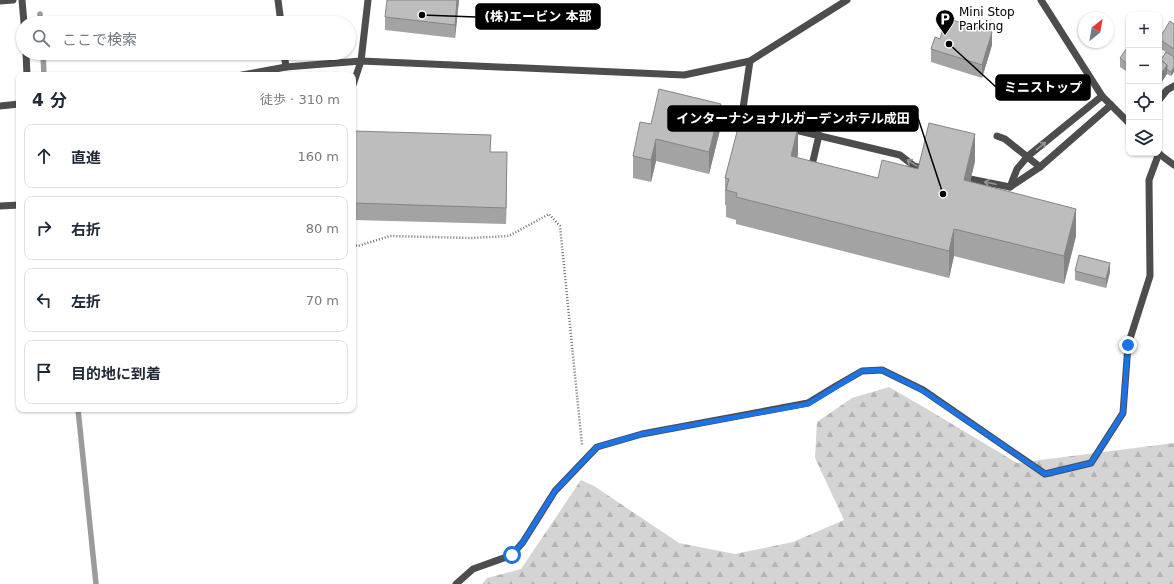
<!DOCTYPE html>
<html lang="ja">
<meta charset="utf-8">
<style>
body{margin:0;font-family:"DejaVu Sans","Noto Sans JP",sans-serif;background:#f6f6f7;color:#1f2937}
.controls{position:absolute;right:12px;top:12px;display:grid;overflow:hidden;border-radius:8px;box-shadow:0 1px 3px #0004}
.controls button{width:36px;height:36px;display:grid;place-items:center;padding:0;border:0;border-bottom:1px solid #e0e1e3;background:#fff;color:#1f2937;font:20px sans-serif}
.compass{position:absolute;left:1078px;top:12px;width:36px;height:36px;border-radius:50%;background:#fff;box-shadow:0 1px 3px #0004;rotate:31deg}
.stop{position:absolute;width:12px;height:12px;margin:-9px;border:3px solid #1a73e8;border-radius:50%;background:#fff}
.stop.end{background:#1a73e8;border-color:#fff;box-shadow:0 1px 4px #0008}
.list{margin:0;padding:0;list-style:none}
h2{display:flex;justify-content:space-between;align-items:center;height:52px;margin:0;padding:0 16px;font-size:17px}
h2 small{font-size:13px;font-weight:400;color:#747a83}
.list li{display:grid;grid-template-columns:26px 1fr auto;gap:12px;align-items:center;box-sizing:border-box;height:64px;margin:0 8px 8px;padding:0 8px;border:1px solid #e0e1e3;border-radius:8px}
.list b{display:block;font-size:15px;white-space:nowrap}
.list em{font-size:13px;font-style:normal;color:#747a83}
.icon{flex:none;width:22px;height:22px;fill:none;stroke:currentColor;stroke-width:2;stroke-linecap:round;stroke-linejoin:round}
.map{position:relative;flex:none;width:1174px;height:584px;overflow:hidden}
.search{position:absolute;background:#fff;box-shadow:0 1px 3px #0004;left:16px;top:16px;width:340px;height:44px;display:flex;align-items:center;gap:10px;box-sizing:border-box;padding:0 14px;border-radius:22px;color:#747a83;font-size:15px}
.panel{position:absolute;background:#fff;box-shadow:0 1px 3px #0004;left:16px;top:72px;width:340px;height:340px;border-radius:8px}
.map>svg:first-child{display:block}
</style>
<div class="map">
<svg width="1174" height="584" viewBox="0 0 1174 584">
<defs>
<pattern id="forest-firs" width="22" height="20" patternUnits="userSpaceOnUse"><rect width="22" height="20" fill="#d4d4d4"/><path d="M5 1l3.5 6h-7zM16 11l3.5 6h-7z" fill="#b4b4b4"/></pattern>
</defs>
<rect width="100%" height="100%" fill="#fff"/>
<polygon fill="url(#forest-firs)" points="889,387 927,409 1017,463 1174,443 1174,584 482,584 487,578 521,569 581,480 594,486 679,543 735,554 793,542 844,520 815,458 817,422 852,398"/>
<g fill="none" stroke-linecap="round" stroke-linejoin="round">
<g stroke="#9b9b9b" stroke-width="5.5">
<polyline points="40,14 40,23"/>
<polyline points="43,53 44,75"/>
<polyline points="78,409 96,584"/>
</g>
<polyline stroke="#6f6f6f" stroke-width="2.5" stroke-dasharray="1 2" stroke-linecap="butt" points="353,245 358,246 390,236 471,238 509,236 549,214 560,226 582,445"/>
<g stroke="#4d4d4d" stroke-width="7">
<polyline points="22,0 24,23"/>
<polyline points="278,0 281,23"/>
<polyline points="1041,0 1102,96 1129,123"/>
<polyline points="0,1 13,0"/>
<polyline points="26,53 27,75"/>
<polyline points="284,53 286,67"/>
<polyline points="242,75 286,67 361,61 684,75 750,61 847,0"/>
<polyline points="353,85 361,61 368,0"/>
<polyline points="1159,100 1167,90 1174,86"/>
<polyline points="0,106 19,104"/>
<polyline points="727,122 753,121"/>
<polyline points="741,122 750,61"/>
<polyline points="791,129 900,155 914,166 925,169"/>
<polyline points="997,136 1005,139 1040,167"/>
<polyline points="1158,153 1174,165"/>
<polyline points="813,161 819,135"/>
<polyline points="970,179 1010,187 1040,167 1111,105"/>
<polyline points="1010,187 1017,169 1028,156 1102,96"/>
<polyline points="0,206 19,205"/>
<polyline points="456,584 473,569 512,555 523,542 555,491 597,447 642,434 808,403 836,386 862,371 882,370 923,390 1045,474 1091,463 1123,413 1128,345 1150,276 1149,180 1159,153"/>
</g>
</g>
<g fill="#a3a3a3">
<polygon points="459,0 455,38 385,30 385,17"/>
<polygon points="1174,24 1174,72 1171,76 1167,74 1159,86 1161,60 1166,52 1159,48 1159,38"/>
<polygon points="940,39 992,45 982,78 931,62 931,49"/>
<polygon points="1129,45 1129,73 1120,67 1120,58"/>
<polygon points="651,124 721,126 709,174 656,161 651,182 633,178 633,156"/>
<polygon points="353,131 491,152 507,169 506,224 353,220"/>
<polygon points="798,154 797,158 878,178 918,169 975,161 970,182 1076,236 1064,284 954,256 949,278 736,224 736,220 726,217 726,205 725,205 725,178"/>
<polygon points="1075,271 1110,272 1106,288 1075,280"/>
</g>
<g fill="#848484">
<polygon points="457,0 459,0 455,38 455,25"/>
<polygon points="992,32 992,45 982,78 982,65"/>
<polygon points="1167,65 1167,74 1159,86 1159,77"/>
<polygon points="1174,67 1174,72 1171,76 1171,72"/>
<polygon points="721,104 721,126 709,174 709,152"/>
<polygon points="798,127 798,154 791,183 791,156"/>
<polygon points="975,134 975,161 964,208 964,180"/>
<polygon points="656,139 656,161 651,182 651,160"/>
<polygon points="507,152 507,169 506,224 506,208"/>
<polygon points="1076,209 1076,236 1064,284 1064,256"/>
<polygon points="954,229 954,256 949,278 949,251"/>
<polygon points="1110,263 1110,272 1106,288 1106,279"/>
</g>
<g fill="#bdbdbd" stroke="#848484">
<polygon points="387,0 457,0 455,25 385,17"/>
<polygon points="946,18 992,32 982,65 931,49 935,37 940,39"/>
<polygon points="1170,21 1174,24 1174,49 1159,39"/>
<polygon points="1129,45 1129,65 1120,58"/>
<polygon points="1166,52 1174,57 1174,67 1171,72 1167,69 1167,65 1161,60"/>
<polygon points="1159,59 1167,65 1159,77"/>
<polygon points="659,89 721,104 709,152 656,139 651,160 633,156 640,122 651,124"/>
<polygon points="750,114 798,127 791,156 878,178 882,160 918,169 929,123 975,134 964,180 1076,209 1064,256 954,229 949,251 736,197 737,193 726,190 729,179 725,178 739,124 742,125 744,117 749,119"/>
<polygon points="353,131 491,135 490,152 507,152 506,208 353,203"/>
<polygon points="1079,255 1110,263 1106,279 1075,271"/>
</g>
<defs><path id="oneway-shaft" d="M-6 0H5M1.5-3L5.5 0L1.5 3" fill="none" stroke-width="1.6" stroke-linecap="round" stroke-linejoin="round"/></defs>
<g stroke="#949494">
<use href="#oneway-shaft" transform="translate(1041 146) rotate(-39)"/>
<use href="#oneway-shaft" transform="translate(912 163) rotate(-148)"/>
<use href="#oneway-shaft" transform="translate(990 183) rotate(-168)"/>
</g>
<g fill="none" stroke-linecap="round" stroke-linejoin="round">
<polyline stroke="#1a73e8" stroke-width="5" points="512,555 523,542 555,491 597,447 642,434 808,404 862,371 882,370 922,390 1045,474 1091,463 1123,413 1128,345"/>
</g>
<defs>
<symbol id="parking-pin" viewBox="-11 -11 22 30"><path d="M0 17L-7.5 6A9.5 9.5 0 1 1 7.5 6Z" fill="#000" stroke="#fff"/><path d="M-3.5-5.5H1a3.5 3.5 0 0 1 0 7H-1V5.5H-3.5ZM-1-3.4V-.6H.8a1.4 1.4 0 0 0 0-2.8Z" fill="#fff"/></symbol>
</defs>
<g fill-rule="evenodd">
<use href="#parking-pin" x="934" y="8" width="22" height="30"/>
</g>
<g text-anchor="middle" stroke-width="3" stroke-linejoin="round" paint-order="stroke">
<g font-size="12" fill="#000" stroke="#fff" text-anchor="start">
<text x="959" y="16">Mini Stop<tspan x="959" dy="14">Parking</tspan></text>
</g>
</g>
<path fill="none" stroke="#000" stroke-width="1.5" d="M422 15L476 17M949 44L996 87M943 194L918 118"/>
<g fill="#000" stroke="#fff" stroke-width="1.5">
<circle cx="422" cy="15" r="4"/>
<circle cx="949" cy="44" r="4"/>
<circle cx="943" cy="194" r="4"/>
</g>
<g fill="#000" stroke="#000" stroke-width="1.5">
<rect x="476" y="4" width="124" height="25" rx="4"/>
<rect x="996" y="75" width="94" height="25" rx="4"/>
<rect x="668" y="106" width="250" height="25" rx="4"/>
</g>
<g font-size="13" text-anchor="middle" font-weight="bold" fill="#fff">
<text x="538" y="21">(株)エービン 本部</text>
<text x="1043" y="92">ミニストップ</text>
<text x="793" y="123">インターナショナルガーデンホテル成田</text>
</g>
</svg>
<div class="controls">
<button>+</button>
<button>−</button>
<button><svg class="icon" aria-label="locate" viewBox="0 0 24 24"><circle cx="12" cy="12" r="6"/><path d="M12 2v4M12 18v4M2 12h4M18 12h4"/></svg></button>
<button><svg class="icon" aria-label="layers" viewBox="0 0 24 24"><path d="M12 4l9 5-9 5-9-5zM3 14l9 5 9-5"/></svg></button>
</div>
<svg class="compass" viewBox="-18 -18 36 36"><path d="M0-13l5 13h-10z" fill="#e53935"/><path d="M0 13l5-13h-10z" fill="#747a83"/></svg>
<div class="stop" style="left:512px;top:555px"></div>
<div class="stop end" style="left:1128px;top:345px"></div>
<div class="search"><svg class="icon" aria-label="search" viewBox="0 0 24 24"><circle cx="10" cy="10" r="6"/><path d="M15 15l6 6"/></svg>ここで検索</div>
<section class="panel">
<h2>4 分<small>徒歩 · 310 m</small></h2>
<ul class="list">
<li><svg class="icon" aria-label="ahead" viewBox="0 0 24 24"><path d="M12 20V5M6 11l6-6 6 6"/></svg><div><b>直進</b></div><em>160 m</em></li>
<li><svg class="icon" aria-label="right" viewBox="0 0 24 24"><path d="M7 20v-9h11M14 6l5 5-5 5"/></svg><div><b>右折</b></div><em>80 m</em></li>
<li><svg class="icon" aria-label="left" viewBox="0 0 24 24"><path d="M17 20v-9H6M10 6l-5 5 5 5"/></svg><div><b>左折</b></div><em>70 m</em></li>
<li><svg class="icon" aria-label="arrive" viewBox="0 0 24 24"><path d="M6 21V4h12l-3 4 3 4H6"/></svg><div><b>目的地に到着</b></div></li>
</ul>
</section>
</div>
